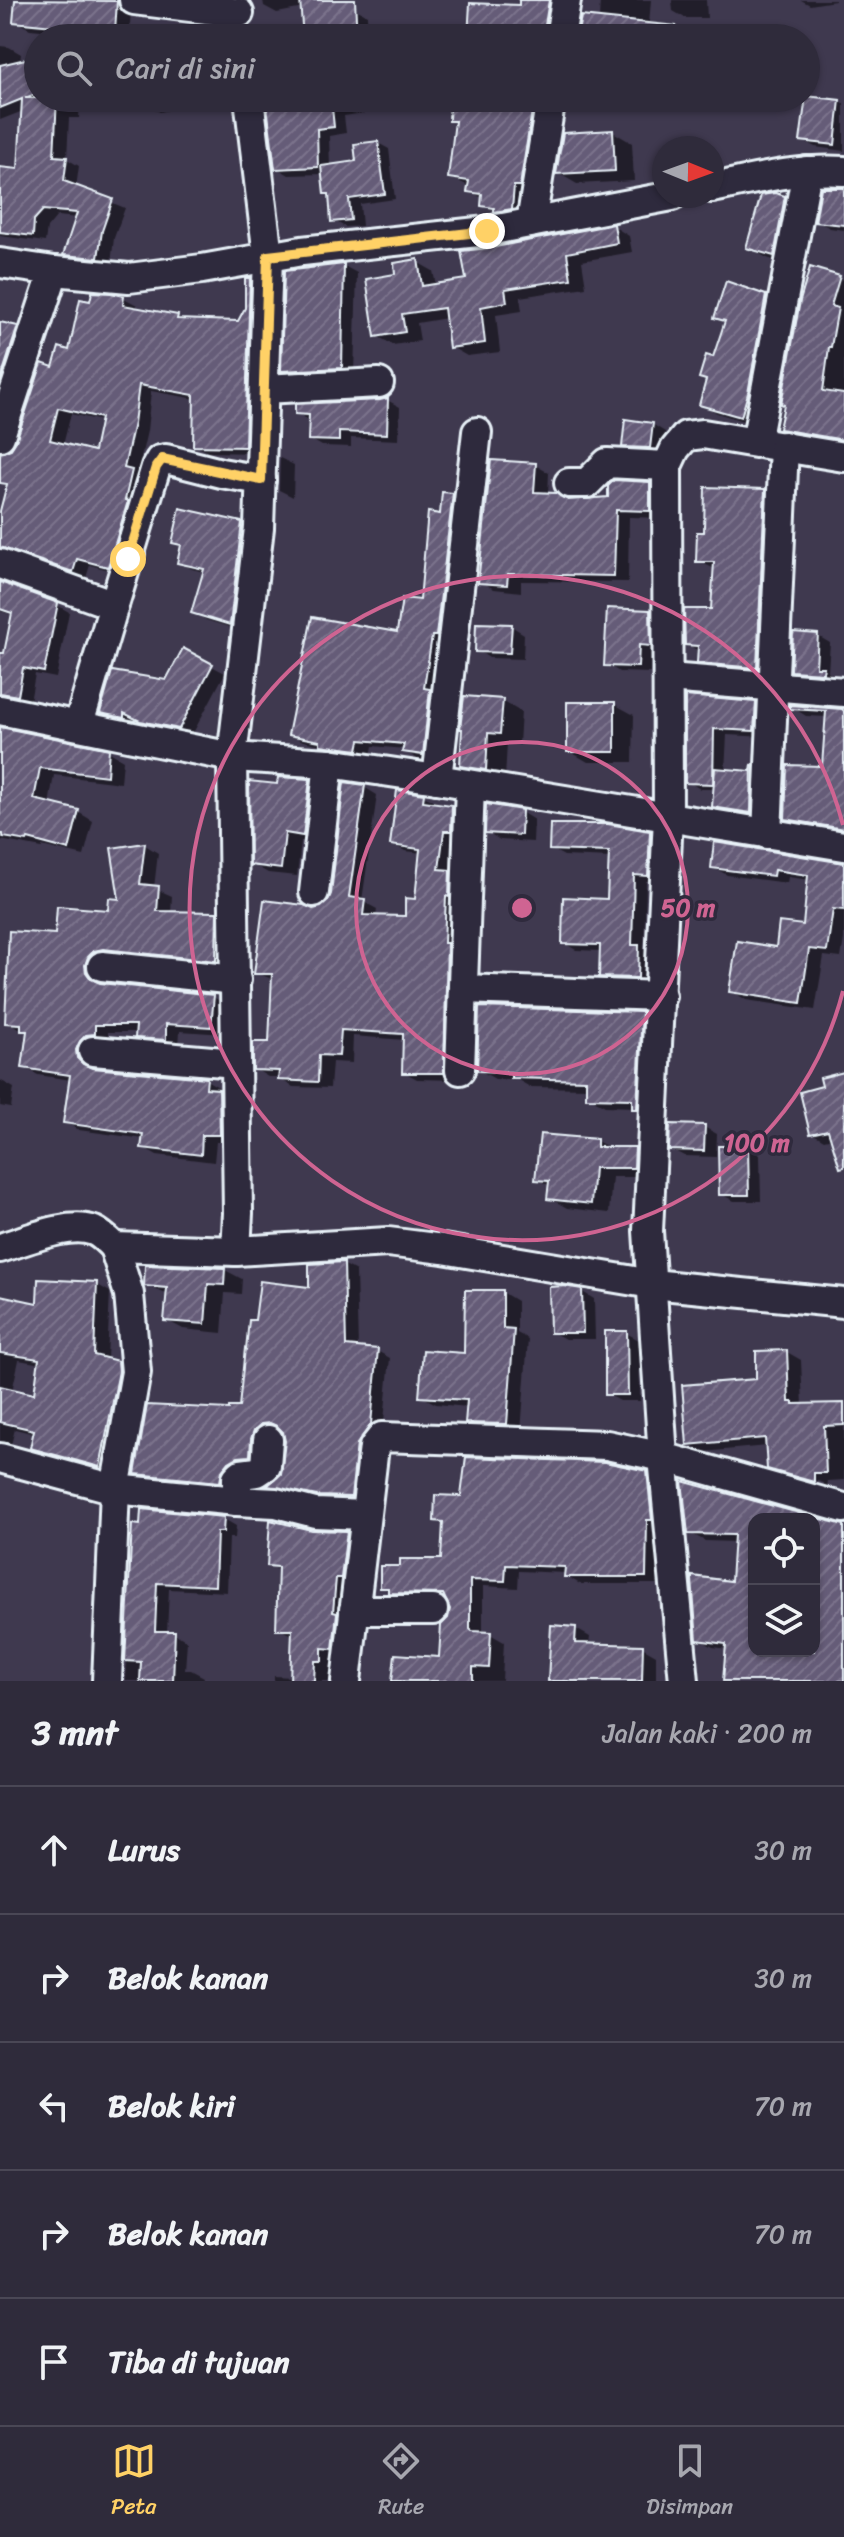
<!DOCTYPE html>
<html lang="id">
<meta charset="utf-8">
<style>
body{margin:0;font-family:Sriracha,sans-serif;background:#3b3746;color:#f1f3f6}
.controls{position:absolute;right:24px;bottom:24px;display:grid;overflow:hidden;border-radius:16px;box-shadow:0 2px 6px #0004}
.controls button{width:72px;height:72px;display:grid;place-items:center;padding:0;border:0;border-bottom:2px solid #4a4755;background:#2f2b3b;color:#f1f3f6;font:40px sans-serif}
.compass{position:absolute;left:652px;top:136px;width:72px;height:72px;border-radius:50%;background:#2f2b3b;box-shadow:0 2px 6px #0004;rotate:91deg}
.stop{position:absolute;width:24px;height:24px;margin:-18px;border:6px solid #ffd166;border-radius:50%;background:#fff}
.stop.end{background:#ffd166;border-color:#fff;box-shadow:0 2px 8px #0008}
.list{margin:0;padding:0;list-style:none}
h2{display:flex;justify-content:space-between;align-items:center;height:104px;margin:0;padding:0 32px;font-size:34px}
h2 small{font-size:26px;font-weight:400;color:#a7a7af}
.list li{display:grid;grid-template-columns:52px 1fr auto;gap:24px;align-items:center;box-sizing:border-box;height:128px;padding:0 32px;border-top:2px solid #4a4755}
.list b{display:block;font-size:30px;white-space:nowrap}
.list em{font-size:26px;font-style:normal;color:#a7a7af}
.icon{flex:none;width:44px;height:44px;fill:none;stroke:currentColor;stroke-width:2;stroke-linecap:round;stroke-linejoin:round}
.map{position:relative;flex:none;width:844px;height:1681px;overflow:hidden}
.search{position:absolute;background:#2f2b3b;box-shadow:0 2px 6px #0004;left:24px;right:24px;top:24px;height:88px;display:flex;align-items:center;gap:20px;box-sizing:border-box;padding:0 28px;border-radius:44px;color:#a7a7af;font-size:30px}
.sheet{height:744px;background:#2f2b3b}
nav{display:flex;justify-content:space-around;align-items:center;box-sizing:border-box;height:112px;border-top:2px solid #4a4755;background:#2f2b3b;font-size:22px;color:#a7a7af}
nav a{display:grid;justify-items:center;gap:4px}
nav .on{color:#ffd166}
.map>svg:first-child{display:block}
</style>
<div class="map">
<svg width="844" height="1681" viewBox="0 0 844 1681">
<defs>
<pattern id="building-hatch" width="6" height="6" patternUnits="userSpaceOnUse" patternTransform="scale(2)"><rect width="6" height="6" fill="#655b78"/><path d="M-1 1l2-2M0 6l6-6M5 7l2-2" fill="none" stroke="#7b738c"/></pattern>
</defs>
<rect width="100%" height="100%" fill="#3f394f"/>
<filter id="ink" filterUnits="userSpaceOnUse"><feTurbulence type="fractalNoise" baseFrequency=".0125" numOctaves="2"/><feDisplacementMap in="SourceGraphic" scale="16" xChannelSelector="R" yChannelSelector="G"/><feConvolveMatrix kernelMatrix="1 2 1 2 8 2 1 2 1" color-interpolation-filters="sRGB"/></filter>
<g filter="url(#ink)">
<g fill="#0007" fill-rule="evenodd">
<polygon points="17,0 117,3 131,11 129,38 30,29 15,21"/>
<polygon points="263,0 313,0 314,6 277,13 264,6"/>
<polygon points="521,0 566,0 559,38 470,38 521,8"/>
<polygon points="600,0 651,0 649,25 665,38 578,38 599,20"/>
<polygon points="672,0 706,0 707,18 685,18 673,11"/>
<polygon points="801,0 835,0 835,1 810,5"/>
<polygon points="354,8 367,15 368,38 305,38"/>
<polygon points="0,46 9,47 21,54 20,63 38,59 38,98 80,98 79,118 69,118 67,159 79,166 76,188 125,208 114,238 111,264 77,261 65,254 78,218 57,216 47,228 45,242 0,236 0,169 20,171 23,111 0,120"/>
<polygon points="145,98 223,98 160,112 147,105"/>
<polygon points="269,98 371,98 372,112 344,116 346,133 329,136 330,167 358,163 378,143 389,149 395,199 360,204 362,226 345,227 333,220 331,196 326,193 324,174 289,175 277,168"/>
<polygon points="452,98 551,98 527,217 498,214 483,205 484,199 470,191 470,187 451,177 457,123 451,120"/>
<polygon points="580,98 626,98 625,108 593,106"/>
<polygon points="839,101 844,104 844,151 815,147 802,140"/>
<polygon points="613,132 632,143 634,181 577,184 558,173"/>
<polygon points="844,190 844,230 830,228 817,221"/>
<polygon points="784,197 804,208 793,266 767,258 748,247"/>
<polygon points="613,226 629,236 632,252 582,261 586,287 520,297 522,311 496,315 500,352 467,356 451,347 447,318 417,323 420,341 393,345 377,336 398,276 417,262 433,271 436,285 468,280"/>
<polygon points="344,266 357,273 354,374 296,377 283,370 286,273"/>
<polygon points="839,278 844,281 844,444 794,436 781,428"/>
<path d="M250,280l13,7 -6,166 -49,-1 -13,-7 1,-46 -45,-8 -4,40 -10,44 7,4 -23,94 -31,-8 -4,13 -66,-24 -11,1 -9,-5v-32l9,-31 -9,-5v-28l12,-3 43,-81 16,-18 20,-48 33,-6 13,7 -1,4 41,8 7,4 55,2 8,-15zM71,414l31,7 -7,32 -32,-8z"/>
<polygon points="766,297 781,306 756,425 717,413 701,404 726,322 717,317"/>
<polygon points="0,324 17,328 30,336 0,427"/>
<polygon points="387,400 400,407 399,440 351,438 351,447 322,446 310,439 310,421 297,413"/>
<polygon points="652,424 665,432 662,454 636,453 624,446"/>
<polygon points="280,458 294,465 293,497 279,490"/>
<polygon points="535,465 549,473 548,495 568,502 610,499 649,484 663,492 664,518 629,517 628,582 521,581 521,592 494,589 480,581"/>
<polygon points="765,490 779,499 771,675 713,670 699,662 700,652 687,644 713,611 715,569 698,561 706,534"/>
<polygon points="452,495 465,502 435,761 417,759 405,751 405,749 373,746 371,756 334,751 322,745 303,741 290,734 399,634 422,602 442,516"/>
<polygon points="241,524 254,531 243,631 206,620 193,612 205,572 192,569 179,562 182,546 174,542"/>
<polygon points="0,583 57,605 69,612 56,678 35,674 30,702 0,705 0,654 5,656 14,615 0,611"/>
<polygon points="650,612 663,620 663,652 651,651 650,673 619,672 607,664"/>
<polygon points="511,626 524,634 523,659 489,658 477,650"/>
<polygon points="818,636 830,643 828,672 836,676 836,679 806,677 793,670"/>
<polygon points="183,651 225,673 192,735 154,727 137,718 136,723 115,719 102,712 167,682"/>
<polygon points="687,699 755,704 768,711 767,737 727,735 725,771 753,774 754,768 770,778 770,823 733,817 714,806 715,789 700,789 687,781"/>
<polygon points="502,701 521,712 519,744 507,743 505,779 481,776 462,764"/>
<polygon points="614,704 634,715 633,762 588,762 569,751"/>
<polygon points="792,707 844,711 844,833 801,826 787,818 824,768 827,717 806,716"/>
<polygon points="0,729 108,751 123,760 121,783 54,775 49,805 78,812 93,821 84,856 42,846 42,848 0,840"/>
<polygon points="309,781 325,790 319,843 301,841 297,876 268,873 252,864 279,786"/>
<polygon points="364,787 377,795 362,901 377,909 376,917 407,918 417,901 422,853 405,851 392,844 423,796 465,814 457,837 452,874 462,880 456,1080 417,1079 404,1072 405,1040 353,1036 352,1063 332,1062 330,1088 293,1087 280,1079 280,1077 268,1077 255,1069 271,1044 274,980 257,973 313,911 322,909 330,903"/>
<polygon points="521,812 534,820 533,842 500,840 487,832"/>
<polygon points="650,833 662,841 660,882 646,881 644,950 651,954 650,984 614,983 601,976 602,951 576,950 564,943 609,901 611,858 564,856 551,849"/>
<polygon points="145,845 158,853 154,888 172,896 171,914 216,914 230,922 230,967 98,974 100,982 102,985 213,997 227,1005 225,1034 180,1031 179,1047 151,1044 137,1036 138,1032 108,1032 108,1041 90,1057 91,1067 93,1070 206,1080 220,1088 220,1091 233,1099 233,1142 216,1142 214,1162 157,1155 143,1147 144,1139 79,1130 65,1122 71,1080 38,1075 24,1067 29,1033 7,1022 57,936 110,912 121,901 113,849"/>
<polygon points="844,864 844,939 841,958 824,956 815,1010 746,1000 732,991 804,927 810,880 788,877 787,883 727,875 713,867"/>
<polygon points="641,1014 657,1024 650,1117 634,1107 605,1106 588,1097 588,1088 530,1087 518,1080 495,1079 479,1070"/>
<polygon points="844,1074 844,1155 833,1138 824,1140 812,1133 825,1088"/>
<polygon points="0,1080 14,1088 11,1108 0,1106"/>
<polygon points="704,1127 717,1134 716,1157 684,1156 671,1149"/>
<polygon points="597,1141 611,1149 634,1149 652,1160 652,1177 612,1177 609,1213 567,1208 549,1198 550,1186 537,1179"/>
<polygon points="748,1148 760,1155 761,1201 734,1201 721,1194"/>
<polygon points="343,1264 356,1271 358,1349 377,1351 390,1358 383,1432 363,1503 332,1502 282,1492 271,1485 283,1475 287,1441 283,1429 275,1431 232,1488 150,1480 137,1473 241,1409 257,1322 311,1289"/>
<polygon points="225,1270 242,1279 241,1294 225,1293 222,1333 183,1329 166,1320 168,1295 146,1285"/>
<path d="M96,1284l14,8 -3,68 10,2 14,9 -18,103 -67,-19 -14,-8 3,-13 -20,-5 -5,20 -10,6v-158l39,9zM19,1360l22,4 -5,33 -24,-6z"/>
<polygon points="581,1291 594,1299 595,1339 565,1339 552,1332"/>
<polygon points="502,1292 517,1301 517,1333 528,1339 521,1432 482,1430 467,1422 468,1407 436,1404 421,1396 466,1355"/>
<polygon points="626,1333 639,1340 640,1401 620,1401 607,1394"/>
<polygon points="787,1352 801,1360 803,1406 844,1405 844,1480 828,1481 827,1488 781,1475 823,1486 824,1483 780,1470 780,1474 768,1467 767,1446 703,1452 689,1444"/>
<polygon points="647,1473 660,1481 659,1584 580,1584 566,1576 566,1573 519,1571 518,1588 483,1586 483,1634 490,1634 504,1642 502,1681 394,1681 441,1659 452,1611 449,1600 404,1600 382,1587 443,1561 445,1525 436,1520 462,1498"/>
<polygon points="685,1484 812,1519 754,1519 754,1651 814,1651 814,1593 820,1557 814,1556 814,1519 844,1526 844,1681 725,1681 728,1649 713,1647 699,1639 732,1583 736,1542 705,1541 690,1533"/>
<polygon points="224,1519 236,1526 235,1538 229,1538 227,1592 169,1589 167,1633 174,1633 187,1641 185,1670 191,1670 204,1677 203,1681 126,1681 134,1527"/>
<polygon points="311,1532 346,1533 360,1541 334,1681 274,1681 274,1676 292,1677 293,1636 278,1628 280,1571 269,1565"/>
<polygon points="576,1629 590,1637 589,1645 642,1647 656,1655 656,1679 669,1681 550,1681"/>
</g>
<g fill="url(#building-hatch)" stroke="#e8f1f8" stroke-width="2" fill-rule="evenodd">
<polygon points="15,0 117,1 115,32 13,22"/>
<polygon points="300,0 355,0 357,38 303,38"/>
<polygon points="519,0 549,0 543,38 468,38 470,3 519,5"/>
<polygon points="581,16 676,26 676,38 577,38"/>
<polygon points="38,56 38,93 25,98 57,98 54,156 67,157 64,181 113,199 102,231 98,258 63,255 77,213 43,210 34,220 33,236 0,232 0,167 18,169 22,99 0,108 0,65"/>
<polygon points="806,96 840,100 835,145 800,141"/>
<polygon points="266,98 331,98 334,127 317,129 318,167 275,169"/>
<polygon points="450,98 518,103 518,98 534,98 520,186 514,186 512,209 494,212 494,208 481,206 482,194 467,192 469,181 448,178 455,121 449,121"/>
<polygon points="613,130 615,171 556,174 563,133"/>
<polygon points="378,141 385,194 349,199 351,220 331,222 329,194 324,194 321,166 356,161 354,144"/>
<polygon points="821,188 844,188 844,225 815,222"/>
<polygon points="775,193 785,196 774,256 746,248 761,195"/>
<polygon points="614,224 617,243 567,253 571,279 505,289 507,302 481,307 485,343 449,348 444,308 402,314 405,332 375,337 366,279 395,274 394,263 418,259 422,286 466,279 461,251 490,248"/>
<polygon points="344,264 342,368 281,371 284,271"/>
<polygon points="810,267 840,276 831,306 838,308 831,347 829,347 823,391 844,394 844,440 779,429 784,405 781,404 800,301"/>
<path d="M245,278h5l-5,169 -52,-1 1,-51 -55,-10 -5,38 -10,45 8,2 -7,30 3,1 -20,66 -31,-8 -4,13 -73,-25v-36l7,-27 -7,-1v-30l11,-4 5,-8 26,-78 11,4 6,-20 10,3 11,-51 10,2 2,-9 19,1 13,3 -1,9 55,10 -1,4 61,2 7,-13zM58,408l43,10 -7,33 -44,-11z"/>
<polygon points="726,281 766,295 748,393 741,417 699,405 706,380 699,378 706,355 713,357 725,321 714,318"/>
<polygon points="0,322 18,326 0,381"/>
<polygon points="388,398 387,434 339,432 339,441 308,440 309,415 295,414 295,404 380,400"/>
<polygon points="625,419 653,423 650,448 622,447"/>
<polygon points="491,460 536,463 534,492 556,493 568,500 608,497 608,486 614,480 650,482 650,511 616,510 614,576 508,574 507,585 478,583"/>
<polygon points="705,487 765,489 757,668 697,663 698,646 685,645 684,609 711,609 714,562 696,562 697,532 704,532"/>
<polygon points="442,492 453,493 436,636 432,636 424,688 430,689 423,755 402,752 404,744 360,740 358,750 320,745 320,741 288,735 312,617 397,632 402,598 420,600 428,512 440,514"/>
<polygon points="180,508 242,522 230,625 191,613 204,569 177,563 181,545 172,543"/>
<polygon points="0,582 58,603 44,672 23,668 18,696 0,693 0,653 4,653 12,613 0,609"/>
<polygon points="607,608 650,610 651,646 639,645 638,667 604,666"/>
<polygon points="476,623 512,624 510,653 475,652"/>
<polygon points="793,632 818,634 816,667 824,667 823,673 791,671"/>
<polygon points="183,648 213,664 179,729 140,721 124,713 124,718 100,713 112,671 166,680"/>
<polygon points="464,696 503,699 500,734 488,733 486,770 460,766 462,729 460,729"/>
<polygon points="685,696 756,702 754,731 714,729 713,784 685,783"/>
<rect x="567" y="702" width="48" height="50"/>
<polygon points="790,705 842,709 844,711 844,829 785,819 787,765 822,766 826,711 790,709"/>
<polygon points="0,727 109,749 107,776 40,768 34,799 79,810 69,850 28,839 27,841 3,837 3,834 0,834"/>
<polygon points="752,764 751,813 712,807 715,768 751,771"/>
<polygon points="278,777 310,779 303,836 285,833 281,869 250,865 249,781 277,784"/>
<polygon points="344,782 365,785 349,897 365,899 363,915 405,916 405,898 415,899 420,849 390,845 397,790 424,794 423,801 452,805 451,831 444,831 439,869 450,870 449,897 446,896 444,943 447,943 444,1073 402,1073 403,1034 341,1030 339,1056 319,1055 318,1082 278,1080 279,1071 253,1070 253,1042 269,1042 272,974 254,974 264,900 304,905 313,909 321,907 328,901 331,894"/>
<polygon points="486,804 522,810 521,835 485,833"/>
<polygon points="550,824 608,824 650,831 648,876 634,875 632,945 639,945 638,978 599,977 600,945 562,944 563,897 607,899 609,852 549,850"/>
<polygon points="714,842 844,863 844,910 833,909 827,951 809,949 801,1003 729,992 737,941 776,947 779,922 803,925 808,875 774,870 773,876 711,868"/>
<polygon points="145,843 140,884 159,886 157,911 217,912 216,961 103,949 94,951 88,957 85,965 86,972 91,979 100,983 214,995 211,1027 166,1024 166,1040 135,1038 136,1025 95,1025 95,1034 86,1035 80,1041 76,1050 77,1058 83,1064 92,1068 207,1078 206,1088 219,1089 220,1135 202,1135 201,1155 141,1148 143,1134 63,1123 70,1075 22,1068 27,1031 21,1031 21,1024 5,1023 9,931 55,934 57,906 108,910 109,898 119,899 111,848"/>
<polygon points="479,1007 642,1012 637,1109 632,1109 632,1099 586,1098 586,1080 511,1078 511,1072 477,1071"/>
<polygon points="844,1072 844,1167 840,1168 828,1130 810,1134 800,1092 822,1086 820,1078"/>
<polygon points="670,1124 705,1125 704,1151 669,1150"/>
<polygon points="540,1134 597,1139 597,1147 635,1147 634,1168 594,1168 591,1204 547,1199 549,1181 535,1180"/>
<polygon points="718,1146 748,1146 749,1195 719,1195"/>
<polygon points="344,1262 346,1346 378,1349 371,1424 357,1444 351,1497 317,1496 267,1486 281,1474 285,1441 283,1432 277,1426 270,1423 261,1424 254,1430 251,1439 250,1456 238,1457 229,1462 222,1471 220,1482 135,1474 147,1405 229,1409 229,1407 239,1407 245,1348 246,1349 249,1320 255,1320 260,1281 309,1287 309,1264"/>
<polygon points="145,1265 225,1268 224,1285 208,1284 205,1324 164,1321 167,1288 144,1286"/>
<polygon points="38,1279 97,1282 94,1355 118,1361 119,1371 100,1467 30,1448 34,1430 0,1422 0,1386 34,1394 39,1359 0,1353 0,1295 37,1303"/>
<polygon points="564,1286 582,1289 583,1333 550,1333 549,1287"/>
<polygon points="465,1290 503,1290 503,1328 514,1329 507,1424 465,1423 467,1400 419,1397 423,1350 464,1353"/>
<polygon points="605,1331 627,1331 628,1395 605,1395"/>
<polygon points="787,1350 789,1402 793,1402 793,1404 844,1403 844,1425 824,1426 826,1473 814,1473 814,1482 767,1469 765,1438 687,1445 682,1385 756,1379 756,1351"/>
<polygon points="466,1457 605,1462 647,1471 652,1520 647,1520 646,1577 564,1577 565,1567 506,1565 505,1581 470,1580 470,1629 472,1631 491,1632 489,1668 473,1667 473,1681 392,1681 395,1654 439,1657 441,1625 448,1618 450,1609 443,1594 388,1593 388,1588 380,1588 380,1566 400,1566 400,1559 441,1559 443,1522 434,1521 435,1495 461,1496"/>
<polygon points="682,1481 810,1516 810,1519 754,1519 754,1651 814,1651 814,1581 820,1544 814,1544 814,1517 844,1525 844,1681 723,1681 726,1644 697,1640 692,1580 692,1576 731,1581 734,1535 688,1534"/>
<polygon points="141,1509 224,1517 223,1532 217,1532 215,1586 157,1583 155,1631 175,1631 173,1681 140,1681 141,1662 125,1661 132,1524 140,1525"/>
<polygon points="270,1520 311,1530 347,1531 341,1578 336,1578 333,1612 337,1613 333,1649 322,1648 322,1661 315,1661 314,1681 290,1681 292,1630 276,1630 278,1567 267,1566"/>
<polygon points="551,1625 576,1627 575,1643 643,1645 642,1681 548,1681"/>
</g>
<g fill="none" stroke-linecap="round" stroke-linejoin="round">
<defs>
<g id="minor">
<polyline points="134,0 239,13"/>
<polyline points="560,38 566,0"/>
<path d="M712,188c44,-9 87,-20 132,-17"/>
<polyline points="531,223 551,98"/>
<polyline points="0,263 54,271 129,278 202,269 302,251 487,231 672,196"/>
<polyline points="264,389 379,383"/>
<polyline points="0,436 54,271"/>
<polyline points="765,444 844,457"/>
<polyline points="569,483 587,483 607,463 667,466"/>
<polyline points="0,564 114,605 79,724"/>
<polyline points="114,605 156,467 160,460 166,459 221,473 261,480"/>
<polyline points="668,678 844,692"/>
<polyline points="0,710 232,757 329,763 437,779 844,846"/>
<polyline points="437,779 477,432"/>
<polyline points="767,834 784,446"/>
<polyline points="314,892 329,763"/>
<polyline points="102,966 236,980"/>
<polyline points="463,989 661,996"/>
<polyline points="93,1051 236,1063"/>
<polyline points="460,1070 470,785"/>
<path d="M0,1248c25,-7 69,-27 94,-17 7,3 14,10 20,16l122,4 152,-9 55,7 209,35 192,19"/>
<polyline points="236,1251 238,1213 232,757 259,528 268,256 249,98"/>
<polyline points="268,1440 266,1466 257,1472 241,1474 237,1478 237,1501 276,1503 315,1513 365,1515"/>
<polyline points="0,1458 115,1489 237,1501"/>
<polyline points="354,1610 433,1610"/>
<polyline points="107,1681 115,1489 136,1372 129,1294 114,1247"/>
<polyline points="346,1681 374,1447 382,1437 607,1445 663,1457 844,1508"/>
<polyline points="684,1681 663,1457 648,1231 668,817 667,466 675,449 686,436 703,434 756,443 807,171"/>
</g>
</defs>
<use href="#minor" stroke="#e8f1f8" stroke-width="34"/>
<use href="#minor" stroke="#2f2a3d" stroke-width="28"/>
</g>
</g>
<g fill="none" stroke-linecap="round" stroke-linejoin="round" filter="url(#ink)">
<polyline stroke="#ffd166" stroke-width="10" points="128,559 156,467 162,459 261,480 268,256 487,231"/>
</g>
<g fill="none" stroke="#cf6492" stroke-width="4">
<circle cx="522" cy="908" r="166"/>
<path d="M843 991A332 332 0 1 1 843 825"/>
</g>
<circle cx="522" cy="908" r="12" fill="#cf6492" stroke="#2f2a3d" stroke-width="4"/>
<g font-size="24" text-anchor="middle" font-weight="bold" fill="#cf6492" stroke="#2f2a3d" stroke-width="7" stroke-linejoin="round" paint-order="stroke">
<text x="688" y="916">50 m</text>
<text x="757" y="1151">100 m</text>
</g>
</svg>
<div class="controls">
<button><svg class="icon" aria-label="locate" viewBox="0 0 24 24"><circle cx="12" cy="12" r="6"/><path d="M12 2v4M12 18v4M2 12h4M18 12h4"/></svg></button>
<button><svg class="icon" aria-label="layers" viewBox="0 0 24 24"><path d="M12 4l9 5-9 5-9-5zM3 14l9 5 9-5"/></svg></button>
</div>
<svg class="compass" viewBox="-18 -18 36 36"><path d="M0-13l5 13h-10z" fill="#e53935"/><path d="M0 13l5-13h-10z" fill="#a7a7af"/></svg>
<div class="stop" style="left:128px;top:559px"></div>
<div class="stop end" style="left:487px;top:231px"></div>
<div class="search"><svg class="icon" aria-label="search" viewBox="0 0 24 24"><circle cx="10" cy="10" r="6"/><path d="M15 15l6 6"/></svg>Cari di sini</div>
</div>
<section class="sheet">
<h2>3 mnt<small>Jalan kaki · 200 m</small></h2>
<ul class="list">
<li><svg class="icon" aria-label="ahead" viewBox="0 0 24 24"><path d="M12 20V5M6 11l6-6 6 6"/></svg><div><b>Lurus</b></div><em>30 m</em></li>
<li><svg class="icon" aria-label="right" viewBox="0 0 24 24"><path d="M7 20v-9h11M14 6l5 5-5 5"/></svg><div><b>Belok kanan</b></div><em>30 m</em></li>
<li><svg class="icon" aria-label="left" viewBox="0 0 24 24"><path d="M17 20v-9H6M10 6l-5 5 5 5"/></svg><div><b>Belok kiri</b></div><em>70 m</em></li>
<li><svg class="icon" aria-label="right" viewBox="0 0 24 24"><path d="M7 20v-9h11M14 6l5 5-5 5"/></svg><div><b>Belok kanan</b></div><em>70 m</em></li>
<li><svg class="icon" aria-label="arrive" viewBox="0 0 24 24"><path d="M6 21V4h12l-3 4 3 4H6"/></svg><div><b>Tiba di tujuan</b></div></li>
</ul>
</section>
<nav>
<a class="on"><svg class="icon" aria-label="map" viewBox="0 0 24 24"><path d="M3 6l6-2 6 2 6-2v14l-6 2-6-2-6 2zM9 4v14M15 6v14"/></svg>Peta</a>
<a><svg class="icon" aria-label="directions" viewBox="0 0 24 24"><path d="M12 3l9 9-9 9-9-9zM9 14v-3h6M13 9l2 2-2 2"/></svg>Rute</a>
<a><svg class="icon" aria-label="saved" viewBox="0 0 24 24"><path d="M7 4h10v16l-5-4-5 4z"/></svg>Disimpan</a>
</nav>
